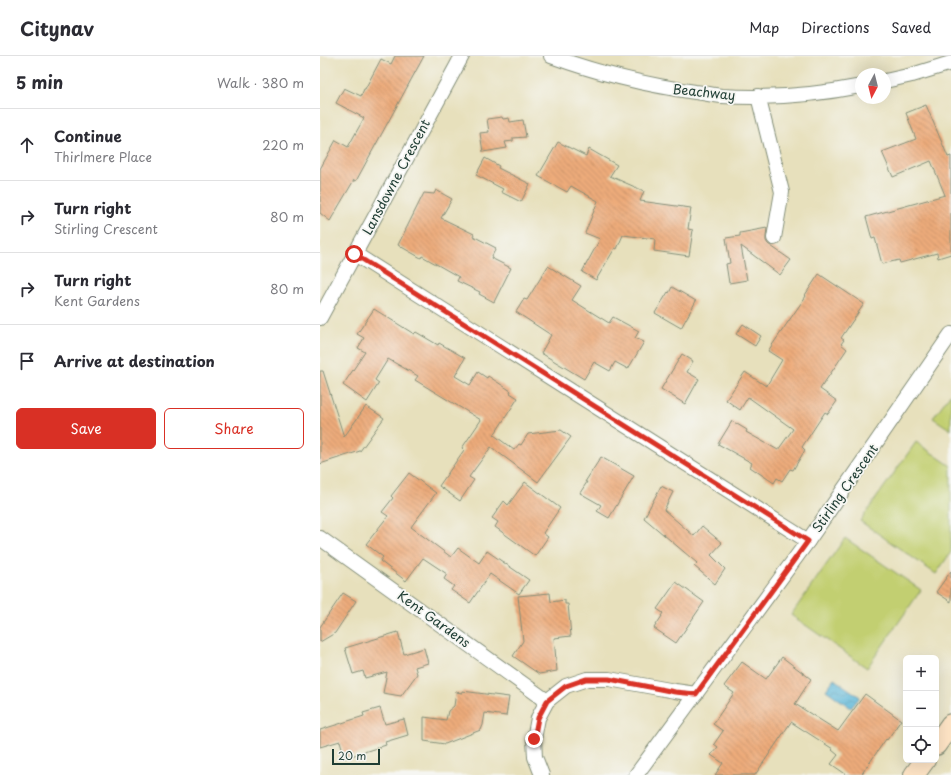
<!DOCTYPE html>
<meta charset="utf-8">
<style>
body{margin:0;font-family:"Playpen Sans",sans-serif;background:#f2f2f3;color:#2b2b33}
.controls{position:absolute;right:12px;bottom:12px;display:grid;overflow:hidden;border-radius:6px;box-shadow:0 4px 16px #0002}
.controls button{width:36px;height:36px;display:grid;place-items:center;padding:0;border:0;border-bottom:1px solid #e1e1e2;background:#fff;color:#2b2b33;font:20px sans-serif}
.compass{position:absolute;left:535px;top:12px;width:36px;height:36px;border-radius:50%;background:#fff;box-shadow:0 4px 16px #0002;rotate:187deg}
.scale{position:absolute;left:12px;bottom:10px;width:48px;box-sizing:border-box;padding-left:4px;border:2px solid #1f3d34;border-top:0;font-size:11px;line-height:14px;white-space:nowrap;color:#1f3d34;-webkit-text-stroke:3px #f6f6f2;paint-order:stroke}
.stop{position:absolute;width:12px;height:12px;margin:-9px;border:3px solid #d93025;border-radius:50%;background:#fff}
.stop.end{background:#d93025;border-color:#fff;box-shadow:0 1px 4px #0008}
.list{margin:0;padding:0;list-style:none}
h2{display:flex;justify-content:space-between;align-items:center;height:52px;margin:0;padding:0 16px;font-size:17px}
h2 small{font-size:13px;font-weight:400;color:#7c7c81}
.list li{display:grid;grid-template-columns:26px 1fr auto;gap:12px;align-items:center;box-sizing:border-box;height:72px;padding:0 16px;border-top:1px solid #e1e1e2}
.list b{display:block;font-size:15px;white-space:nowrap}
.list p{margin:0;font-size:13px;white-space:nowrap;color:#7c7c81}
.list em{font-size:13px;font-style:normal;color:#7c7c81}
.actions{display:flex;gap:8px;padding:12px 16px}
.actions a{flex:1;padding:9px 0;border:1px solid #d93025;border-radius:6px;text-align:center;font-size:14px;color:#d93025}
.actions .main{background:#d93025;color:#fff}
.icon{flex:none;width:22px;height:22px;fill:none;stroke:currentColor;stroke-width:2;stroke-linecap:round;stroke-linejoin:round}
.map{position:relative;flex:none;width:631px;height:719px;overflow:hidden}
header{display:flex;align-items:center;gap:24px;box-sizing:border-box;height:56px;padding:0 20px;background:#fff;border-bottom:1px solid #e1e1e2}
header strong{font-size:19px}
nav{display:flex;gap:22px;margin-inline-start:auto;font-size:14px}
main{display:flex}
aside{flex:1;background:#fff}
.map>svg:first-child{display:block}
</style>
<header>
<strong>Citynav</strong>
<nav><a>Map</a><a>Directions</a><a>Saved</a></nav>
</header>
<main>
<aside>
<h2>5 min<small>Walk · 380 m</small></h2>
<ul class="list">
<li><svg class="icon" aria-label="ahead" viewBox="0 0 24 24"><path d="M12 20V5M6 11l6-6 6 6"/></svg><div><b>Continue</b><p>Thirlmere Place</p></div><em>220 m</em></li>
<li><svg class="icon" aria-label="right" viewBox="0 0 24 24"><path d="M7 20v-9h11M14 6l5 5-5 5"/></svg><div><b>Turn right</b><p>Stirling Crescent</p></div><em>80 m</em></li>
<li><svg class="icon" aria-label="right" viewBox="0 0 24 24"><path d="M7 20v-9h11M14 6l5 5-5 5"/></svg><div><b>Turn right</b><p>Kent Gardens</p></div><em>80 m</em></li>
<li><svg class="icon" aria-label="arrive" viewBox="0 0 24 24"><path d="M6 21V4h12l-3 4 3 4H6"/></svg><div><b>Arrive at destination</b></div></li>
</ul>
<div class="actions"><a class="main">Save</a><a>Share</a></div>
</aside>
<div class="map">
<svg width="631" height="719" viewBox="0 0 631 719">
<defs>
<pattern id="water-waves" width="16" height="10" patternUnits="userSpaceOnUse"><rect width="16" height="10" fill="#59b5d7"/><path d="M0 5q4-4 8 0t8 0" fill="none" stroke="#4994af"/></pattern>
<pattern id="building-back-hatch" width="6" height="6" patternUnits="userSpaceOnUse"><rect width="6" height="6" fill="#edab7a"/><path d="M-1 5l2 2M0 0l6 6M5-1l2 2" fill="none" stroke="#bf8c65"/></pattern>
</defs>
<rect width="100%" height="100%" fill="#f6f6f2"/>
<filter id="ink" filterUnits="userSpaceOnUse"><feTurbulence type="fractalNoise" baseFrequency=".025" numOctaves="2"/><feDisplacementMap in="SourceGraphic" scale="8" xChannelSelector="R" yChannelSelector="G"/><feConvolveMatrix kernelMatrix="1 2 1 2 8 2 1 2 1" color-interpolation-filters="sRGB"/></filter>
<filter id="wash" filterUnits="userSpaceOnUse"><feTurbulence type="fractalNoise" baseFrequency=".012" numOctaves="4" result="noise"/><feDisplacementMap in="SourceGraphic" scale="16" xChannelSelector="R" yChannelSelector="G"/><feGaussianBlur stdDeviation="0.9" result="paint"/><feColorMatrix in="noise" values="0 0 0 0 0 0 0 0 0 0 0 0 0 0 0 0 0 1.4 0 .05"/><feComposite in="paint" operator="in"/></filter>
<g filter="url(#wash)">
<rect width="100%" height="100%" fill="#e7e0bc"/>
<g fill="#c2cf71" stroke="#708652">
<polygon points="631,337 631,374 613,362"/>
<polygon points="596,386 631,410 631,496 616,518 540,465"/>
<polygon points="525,482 601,534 547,612 471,559"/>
</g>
<polygon fill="url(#water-waves)" stroke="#3c7986" points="514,623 540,641 531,652 506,634"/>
<g id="blocks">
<g fill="url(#building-back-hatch)">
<polygon points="75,0 104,0 36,125 34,124 10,165 0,157 0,113 16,84 28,91 44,62 16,47 24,32 41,40 44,33 45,33 61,3 71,8"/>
<polygon points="606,49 628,101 631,100 631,198 618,202 617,197 580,207 579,204 562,208 555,182 552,183 546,161 625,139 611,105 573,121 562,96 596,83 586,57"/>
<polygon points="182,61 183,63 189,62 190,66 203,64 206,81 193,82 193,85 185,86 187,92 163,96 160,77 169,76 167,63"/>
<polygon points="238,86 266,100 269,93 297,109 290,120 324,135 320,145 371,152 368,173 373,174 369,200 334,195 335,183 303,179 297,193 295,192 276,224 262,216 280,183 265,177 278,145 251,130 247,136 218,120"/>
<polygon points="165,102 179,110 178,112 210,128 201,146 181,136 183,133 156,119"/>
<polygon points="116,134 132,143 121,162 154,178 153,180 176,192 171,202 191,212 174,246 159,238 160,236 137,225 139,221 102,200 101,202 78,189 104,137 114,138"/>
<polygon points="447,172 446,181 446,185 448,188 471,204 460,219 421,190 427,224 409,227 406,208 410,207 406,182 420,180 420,177"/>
<polygon points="228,210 261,230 252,244 289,267 293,261 319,275 315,282 324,286 308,313 295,306 290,315 274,306 264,323 221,297 231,279 196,256 204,243 207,244"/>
<polygon points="499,218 544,248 521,282 524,284 521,288 527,293 500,333 517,345 508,358 505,356 482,391 485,394 473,414 470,413 462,425 457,422 454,427 430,411 432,407 398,388 412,365 427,374 426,376 458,394 473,373 428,341 420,354 406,344 425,316 446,330 446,328 447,329 462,304 448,295 486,240 485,239"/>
<polygon points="352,231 376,245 361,272 335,257 348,236 349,237"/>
<polygon points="54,253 94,278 96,276 118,289 119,287 145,302 135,320 150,329 158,316 167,322 168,320 191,335 190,337 198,342 174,379 194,394 199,388 201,389 208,378 241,374 251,381 218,426 171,391 149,421 154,424 140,445 119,430 144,394 142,392 161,364 95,324 98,320 68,303 55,324 59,327 47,346 23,329 45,296 38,292 44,282 37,278"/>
<polygon points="423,268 441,280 435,290 416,278"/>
<polygon points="362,298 373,305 367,316 379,323 365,348 341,333"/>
<polygon points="0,315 3,315 24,381 46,350 64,362 40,395 0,408"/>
<polygon points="281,401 314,420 289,462 277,455 281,449 260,437 267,426 265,426"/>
<polygon points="89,417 116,437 91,471 131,501 138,492 159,507 167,495 209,524 199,538 170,518 150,547 131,534 134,530 124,523 127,518 103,502 86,525 60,505 63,501 46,488 68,460 62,456 73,442 71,440"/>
<polygon points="205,426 240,452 223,477 228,481 215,500 175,471 178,466 172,462 184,445 188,449"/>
<polygon points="341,430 353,436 344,454 374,480 382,470 402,487 391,499 405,513 395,528 374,510 377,507 324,462"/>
<polygon points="631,515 631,546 616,536"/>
<polygon points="356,526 384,546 356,587 334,572 342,560 341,560 343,557 337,553"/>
<polygon points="23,537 36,545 15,577 0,586 0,571"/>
<polygon points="230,537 231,546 245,544 245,548 248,548 251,580 234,582 237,615 219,618 193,600 203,585 198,540"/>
<polygon points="78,576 84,598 104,592 108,607 95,611 97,618 81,640 63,637 67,616 45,622 43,615 33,618 25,592"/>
<polygon points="462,601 491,623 475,648 518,675 545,638 581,664 567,684 566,683 541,719 527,719 511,708 518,699 512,694 513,693 471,666 435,719 395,719 403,707 391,699 398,691 394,688 403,675 393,668 414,637 404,630 422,606 446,623"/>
<polygon points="142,635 189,641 186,660 165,657 163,669 161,674 158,675 125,688 104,685 104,661 126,664 128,655 134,650 136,636 142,637"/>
<polygon points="60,652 65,668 84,663 88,679 65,686 66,689 25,702 20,685 0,691 0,674 44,660 43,657"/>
</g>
</g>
</g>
<g filter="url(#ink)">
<use href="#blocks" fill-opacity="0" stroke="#838e78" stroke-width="1"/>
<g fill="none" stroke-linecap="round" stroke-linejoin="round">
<defs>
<g id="minor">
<path d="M231,0c46,17 95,29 144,36 9,1 18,3 27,4 46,3 94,-1 139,-10"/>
<polyline points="565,25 592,19 631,7"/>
<polyline points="438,40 462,136 454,182"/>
<polyline points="35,198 488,485"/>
<polyline points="0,262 142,0"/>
<polyline points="0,482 227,645"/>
<polyline points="222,719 215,701 214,683 218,662 227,645 246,630 267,623 289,623 355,635 376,638"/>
<polyline points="316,719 488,485 631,278"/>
</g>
<g id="secondary">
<polyline points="616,689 631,668"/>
<polyline points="594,719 605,704"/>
</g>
</defs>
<use href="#minor" stroke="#838e78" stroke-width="16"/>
<use href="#secondary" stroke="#838e78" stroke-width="22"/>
<use href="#minor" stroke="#fff" stroke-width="14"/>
<use href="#secondary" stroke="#fee4c5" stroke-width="20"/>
</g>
</g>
<g fill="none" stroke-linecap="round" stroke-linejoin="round" filter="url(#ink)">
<polyline stroke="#d93025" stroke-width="5" points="34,198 488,485 376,638 355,636 289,623 266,623 246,630 227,645 218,662 214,683"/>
</g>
<g text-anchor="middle" stroke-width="3.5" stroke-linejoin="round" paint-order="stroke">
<g font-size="13" fill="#1f3d34" stroke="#f6f6f2">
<text transform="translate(384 36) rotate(6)" y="5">Beachway</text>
<text transform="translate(76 121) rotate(-62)" y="5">Lansdowne Crescent</text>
<text transform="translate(525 432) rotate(-55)" y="5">Stirling Crescent</text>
<text transform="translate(114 563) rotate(36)" y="5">Kent Gardens</text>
</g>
</g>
</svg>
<div class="controls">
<button>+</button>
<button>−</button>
<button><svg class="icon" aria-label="locate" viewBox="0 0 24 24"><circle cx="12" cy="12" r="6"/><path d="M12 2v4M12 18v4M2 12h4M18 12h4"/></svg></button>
</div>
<svg class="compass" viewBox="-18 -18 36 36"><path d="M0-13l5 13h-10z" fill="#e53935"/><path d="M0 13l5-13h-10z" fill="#7c7c81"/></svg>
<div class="scale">20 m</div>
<div class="stop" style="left:34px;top:198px"></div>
<div class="stop end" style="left:214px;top:683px"></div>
</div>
</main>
